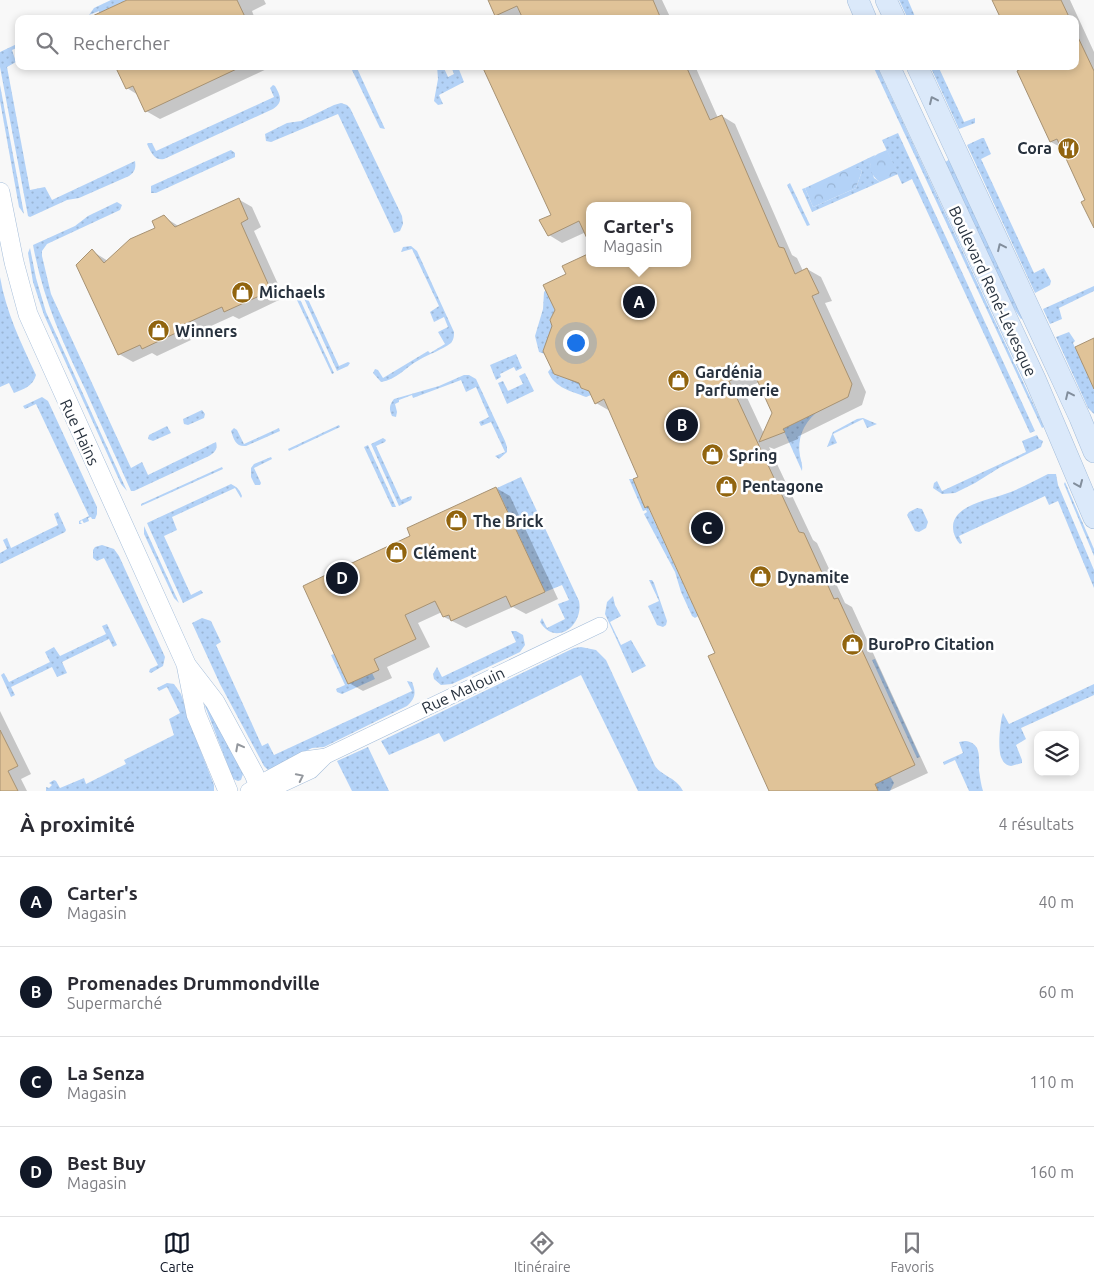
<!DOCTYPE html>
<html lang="fr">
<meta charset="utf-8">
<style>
body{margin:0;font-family:Ubuntu,sans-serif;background:#f2f2f3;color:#2b2b33}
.controls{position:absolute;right:15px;bottom:15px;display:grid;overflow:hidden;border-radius:10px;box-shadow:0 2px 8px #0003}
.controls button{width:45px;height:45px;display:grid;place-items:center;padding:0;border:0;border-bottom:1px solid #e1e1e2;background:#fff;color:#2b2b33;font:25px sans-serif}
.you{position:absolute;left:575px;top:342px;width:18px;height:18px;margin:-12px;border:4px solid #fff;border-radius:50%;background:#1a73e8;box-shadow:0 0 0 8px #1a73e833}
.badge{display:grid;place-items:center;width:32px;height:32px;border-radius:50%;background:#111827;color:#fff;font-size:16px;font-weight:700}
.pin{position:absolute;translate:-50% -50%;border:2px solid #fff;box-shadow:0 1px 5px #0006}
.popup{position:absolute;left:586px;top:202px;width:105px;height:65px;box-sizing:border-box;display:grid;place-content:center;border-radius:10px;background:#fff;filter:drop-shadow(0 1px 4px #0005);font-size:16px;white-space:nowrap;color:#7c7c81}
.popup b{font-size:19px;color:#2b2b33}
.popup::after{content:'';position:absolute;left:50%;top:100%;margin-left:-10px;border:10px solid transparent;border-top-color:#fff}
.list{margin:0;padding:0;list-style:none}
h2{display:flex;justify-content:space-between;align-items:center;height:65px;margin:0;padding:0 20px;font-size:21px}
h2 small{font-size:16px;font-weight:400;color:#7c7c81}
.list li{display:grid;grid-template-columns:32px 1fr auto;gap:15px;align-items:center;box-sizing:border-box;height:90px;padding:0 20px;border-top:1px solid #e1e1e2}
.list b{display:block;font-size:19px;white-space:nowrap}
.list p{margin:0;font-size:16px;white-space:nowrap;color:#7c7c81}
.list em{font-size:16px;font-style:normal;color:#7c7c81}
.icon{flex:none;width:28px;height:28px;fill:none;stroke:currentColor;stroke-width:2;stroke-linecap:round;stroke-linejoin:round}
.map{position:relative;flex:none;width:1094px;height:791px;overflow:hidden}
.search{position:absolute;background:#fff;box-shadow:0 2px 8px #0003;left:15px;right:15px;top:15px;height:55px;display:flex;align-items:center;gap:12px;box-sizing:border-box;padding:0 18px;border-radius:10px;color:#7c7c81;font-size:19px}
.sheet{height:425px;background:#fff}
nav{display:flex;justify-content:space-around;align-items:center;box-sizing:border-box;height:70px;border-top:1px solid #e1e1e2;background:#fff;font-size:14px;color:#7c7c81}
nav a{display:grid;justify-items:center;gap:2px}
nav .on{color:#111827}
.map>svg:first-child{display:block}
</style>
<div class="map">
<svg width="1094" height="791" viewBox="0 0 1094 791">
<defs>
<pattern id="green-dots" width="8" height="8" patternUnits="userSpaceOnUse" patternTransform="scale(1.25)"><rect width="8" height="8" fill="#b3d2f7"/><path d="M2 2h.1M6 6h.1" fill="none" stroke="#9ab5d5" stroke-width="1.8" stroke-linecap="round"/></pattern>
<pattern id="forest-crowns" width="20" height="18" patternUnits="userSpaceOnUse" patternTransform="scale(1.25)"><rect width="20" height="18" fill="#b3d2f7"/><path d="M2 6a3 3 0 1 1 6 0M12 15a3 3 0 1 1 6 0" fill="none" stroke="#9ab5d5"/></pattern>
</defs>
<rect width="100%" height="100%" fill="#f8f8f8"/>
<g fill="url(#green-dots)">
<polygon points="111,0 127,0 99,13 99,11 89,15 94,8"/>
<polygon points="899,0 908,0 916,19 908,19"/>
<path d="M19,43v4l-7,3 4,12 -9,5 23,123 15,-3 7,13 83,-39c1,7 0,11 -6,15l-50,22 -12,2 -37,17 -2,-1 -28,-149v-15z"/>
<polygon points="350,66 356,66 385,129 380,128"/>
<polygon points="437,66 443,66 448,77 454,74 452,69 458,67 464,82 439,95 443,104 438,105 434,101 438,79"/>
<polygon points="873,66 877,66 1044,427 1042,428"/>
<polygon points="930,66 938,66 964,122 975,118 975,123 959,129"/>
<polygon points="0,85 24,214 19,207 0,101"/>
<path d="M273,85l2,1c5,9 9,16 -2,23l-109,50c-10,2 -13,-7 -17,-15l1,-1h4l4,8 118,-54 -4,-9z"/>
<polygon points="341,103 347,105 350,108 402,216 403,224 400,231 394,233 338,114 271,142 266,141 265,134 287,123 301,121 334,105"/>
<polygon points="898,133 1035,431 1030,433 912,179 902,184 882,140"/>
<polygon points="982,138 984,138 991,154 981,159 1034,273 1044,268 1051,281 1050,285 1035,293 967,145"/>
<polygon points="231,150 235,153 235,157 156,193 151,193 151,186"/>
<polygon points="875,155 870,165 874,178 880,182 812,212 802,189 805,188 813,207 856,188 862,171 858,168 848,168"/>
<polygon points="950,159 1026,317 1021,319 1009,301 944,163"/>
<polygon points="790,183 810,225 807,226 787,185"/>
<path d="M117,202l5,3 -2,5 -73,34 -5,7v5l9,38 80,174 11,-6 6,13 68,-33c2,7 -1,10 -7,14l-75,35h-3c-15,-34 -31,-68 -46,-102 -23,-48 -42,-90 -52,-144l42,-19 13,-10z"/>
<path d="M411,246l6,5 37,81c0,4 0,7 -3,11 -9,7 -22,11 -32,17 -13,7 -23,20 -38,22l-8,-9 2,-4 3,1 5,8 45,-27 2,2 15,-9 -7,-12 10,-5 -4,-10 -10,5 -4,-10 9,-6 -27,-57 -11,3 2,-5z"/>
<polygon points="30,248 36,278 46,312 127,491 121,484 44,315 33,282 28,253"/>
<path d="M0,277c6,35 21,66 36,98 -3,11 -12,14 -22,18l-5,-10 -9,4z"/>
<polygon points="1094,286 1094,291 1059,308 1062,319 1050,324 1043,309"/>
<polygon points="314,288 317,292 307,297 339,366 348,362 350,363 348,366 337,371 302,294"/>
<polygon points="546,290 556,313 553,314 550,320 553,327 545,354 539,352 535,336 543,309 544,292"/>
<polygon points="298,295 334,373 332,374 296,298"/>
<polygon points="1069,332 1075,341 1073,343 1094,389 1094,414 1088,408 1056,337"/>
<polygon points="516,354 522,368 516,371 514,367 500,374 501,377 496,380 490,365"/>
<path d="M551,368l3,6 20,7 4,-2 3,9 4,2 3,-2 3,7 -5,2c-15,-6 -31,-9 -38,-25z"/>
<polygon points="525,373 534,391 507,404 498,383 503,381 508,391 523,384 519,376"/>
<path d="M464,375h5l7,4 29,62 2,6v5l-8,7 -4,-3 10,-4 -14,-30 -10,4 -2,-4 10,-5 -13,-30 -10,5 -5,-12 -48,18 -1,-3 -13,5v2l-4,2 2,8 -1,5 -4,-1c-3,-7 -3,-11 2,-17l45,-13z"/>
<polygon points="42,397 48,401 97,507 97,514 95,519 92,519 91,517 88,518 89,521 84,523 82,520 80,522 82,524 79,524 79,521 89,516 36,404 25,409 23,406"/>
<polygon points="202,410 205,414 204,418 188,425 184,424 183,419"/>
<path d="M816,413c-13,11 -19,26 -16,43 1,5 3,10 2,15l-19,-42z"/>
<polygon points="863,418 877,424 867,428 863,419 833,434 837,443 827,447 833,432 857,419"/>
<polygon points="339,425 340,427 289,451 288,449"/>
<polygon points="167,426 171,433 153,441 148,439 149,435"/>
<path d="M234,428l3,2 7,14 35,-16 1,3 -34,15c-10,1 -12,-6 -15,-15z"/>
<polygon points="1037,435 1039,439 1043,441 1041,447 999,468 975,483 955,493 942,494 933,488 934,483 937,481 942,491 1026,452 1022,441"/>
<polygon points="383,438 386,440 385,442 376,446 401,500 411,496 412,497 411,500 399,506 371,444"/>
<polygon points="368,445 396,507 392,507 364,447"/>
<polygon points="271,457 272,459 254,468 261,483 260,485 255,485 251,477 251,468 254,464"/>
<polygon points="222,467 223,469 141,506 141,504"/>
<path d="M1048,474h8l2,11 36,85v18l-36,-87 -9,4 -4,-9 -86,40 3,7 -2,1c-4,-4 -7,-11 -7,-17 0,-22 36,-27 52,-33 15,-5 29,-13 43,-20z"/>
<path d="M521,477l58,124c5,25 -24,46 -39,21l2,-4 5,10 18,-9 -7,-15 11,-4 -7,-15 -17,7 -48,-104z"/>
<polygon points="629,479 633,479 645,507 648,507 698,616 695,618 692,616 681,592 675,572 644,514 647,512 646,510 643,511"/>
<polygon points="1065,482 1094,549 1094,556 1064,484"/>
<path d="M231,484c6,3 9,6 11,12l-1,2 -6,-10 -63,29 5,13 -13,6 27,59 10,-5 2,3 -20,10 -36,-80z"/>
<polygon points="917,508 922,509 928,522 926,528 919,532 915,531 907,515 909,512"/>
<polygon points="58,512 66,530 65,532 0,564 0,553 7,549 3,540 7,538 11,548 58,525 54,514"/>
<polygon points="144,526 179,603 174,598 144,534"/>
<polygon points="102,545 114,549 119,556 165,657 163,666 151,673 149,672 150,669 158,665 104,558 97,561 93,558 93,550 95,547"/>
<polygon points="649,580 652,580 654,583 667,621 666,625 663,627 657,625 648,606 659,601"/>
<polygon points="613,596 615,605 621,616 610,622 621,645 631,640 646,666 632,673 605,614 607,602"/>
<path d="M202,618l9,3 10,21 -5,3 46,101 6,-3 6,12 138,-64 -5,-10 5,1c4,10 4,16 -5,24l-83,41 -12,1 -44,22 -4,-4 -44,-82 -28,-61z"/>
<polygon points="107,624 117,645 113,647 109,639 62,662 67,673 57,677 52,667 11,687 15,695 11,697 1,675 4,673 9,682 50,662 45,652 54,647 60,656 106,634 102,626"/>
<polygon points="511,631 516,631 523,635 525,645 520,652 452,684 441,685 434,679 433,674 437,667 442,677 516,642"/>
<path d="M581,647l15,3 10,10 49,106c8,11 21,11 28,25h-45l-57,-116 -137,67 -5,-9 -50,22 -8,-14 193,-93z"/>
<polygon points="334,654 348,684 372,673 375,679 342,694 337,692 336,689 345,685 331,655"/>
<polygon points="875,659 920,757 917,758 872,660"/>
<polygon points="167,683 174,684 181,694 193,731 214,785 214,791 46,791 46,787 49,788 52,785 49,783 54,780 56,781 60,788 84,778 86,784 126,764 124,760 174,735 169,719 180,713 167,687 159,691 157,688"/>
<path d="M1094,684v11l-73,33 5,11 -10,6 6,15v3l-11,3c-4,-1 -7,-2 -9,-7 -5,-7 -2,-38 1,-46l6,11z"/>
<polygon points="205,706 207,706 208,707 243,774 241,780 238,781 233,779"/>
<path d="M965,741c17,2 14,17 14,29 1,7 2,15 4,21h-14l-14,-31 -11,5 -1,-3 20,-9 -4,-11z"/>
<polygon points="368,747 389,791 352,791 337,761"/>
<polygon points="890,776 894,783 890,791 878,791 875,784"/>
</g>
<g fill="url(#forest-crowns)">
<path d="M887,150l11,24 -18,8c-9,-6 -15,-19 -4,-27 3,-2 8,-4 11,-5z"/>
<polygon points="848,168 858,168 862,171 856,188 813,207 805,188"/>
</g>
<g fill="#0003" fill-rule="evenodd">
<polygon points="130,0 264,0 266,4 252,11 255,19 104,19"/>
<polygon points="489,0 662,0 671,19 525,19 524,16 519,19 502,19 496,15"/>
<polygon points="993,0 1070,0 1094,52 1094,226 1087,201 1062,148 1051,142 1018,71 1024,68 1024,66 1075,66 1075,19 1002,19"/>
<polygon points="116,66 273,66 160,119 146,111 138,95 127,88"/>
<path d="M483,66h212l23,52 4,-2 13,8 57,131 5,3 6,13 4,-2 14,8 11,24 -7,2 41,89 -4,13 -65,32 1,2 -24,10 -5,-2 44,93 4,3 28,60 7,4 76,166 -39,18h-119l-53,-137 -66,-144 -5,-3 -6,-30 -30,-66 -14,-8 -5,-10 -9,-7 -27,-13 13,-98 -4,-8 26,-13v9h98v-57h-98v36l-4,-10 -24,11 -13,-8 3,-19zM760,382l13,31 -9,21 -21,-45z"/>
<polygon points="238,199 252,207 261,227 254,231 282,293 277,296 279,300 239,319 233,316 189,336 191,340 157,356 152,353 133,362 119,354 92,251 108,261 157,229 164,217 180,227"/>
<polygon points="496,488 510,496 558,599 526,614 513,607 466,628 444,617 442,612 418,623 430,647 387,667 392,678 363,691 349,683 352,565 412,537"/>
<polygon points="0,711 31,774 21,779 27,791 0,791"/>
</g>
<g fill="#e0c398" stroke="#a79273">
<polygon points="127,0 237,0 246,19 86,19"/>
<polygon points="488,0 653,0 661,19 523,19 517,6 495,16"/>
<polygon points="992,0 1061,0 1070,19 1001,19"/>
<polygon points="1075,31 1094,71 1094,228 1081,202 1085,200 1057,139 1050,142 1017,71 1026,66 1075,66"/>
<polygon points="115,66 243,66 145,112 133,86 126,89"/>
<polygon points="482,66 686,66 710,120 722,115 779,247 784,248 795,274 807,268 819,293 812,296 852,384 848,397 783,429 785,432 759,442 772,413 753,371 729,381 799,532 804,533 834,599 838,598 915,765 875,784 878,791 769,791 708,656 715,653 648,506 645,508 633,479 638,477 604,399 595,404 589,391 581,388 579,383 554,374 543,351 552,326 550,320 555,310 543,285 566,274 562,266 590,253 590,263 688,263 688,206 590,206 590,245 579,221 548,236 539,220 551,215"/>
<polygon points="239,198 248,219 241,223 269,286 264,288 266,293 224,312 222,307 176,328 178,332 142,349 140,345 118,355 76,265 92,249 104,263 130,239 155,228 152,221 164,215 175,227"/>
<polygon points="1094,338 1094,389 1075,347"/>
<polygon points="496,487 545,592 511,607 506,596 451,621 449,615 443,617 435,601 405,615 416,639 374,659 379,670 348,684 303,586 332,572 331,566 352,563 410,536 407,528"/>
<polygon points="0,730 18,766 8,771 18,791 0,791"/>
</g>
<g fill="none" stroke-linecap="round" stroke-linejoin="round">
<defs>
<g id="minor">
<polyline points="248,791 269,778 304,759 326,756 600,625"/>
<polyline points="268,791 311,771 326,756"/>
</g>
<g id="tertiary">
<polyline points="0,192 14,262 28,314 186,664 196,714 228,791"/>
<polyline points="188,667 215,702 254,774 261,791"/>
</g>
<g id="secondary">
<polyline points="858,0 866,19"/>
<polyline points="886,0 895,19"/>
<polyline points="889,66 1036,381 1094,518"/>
<polyline points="917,66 1080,418 1094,452"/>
</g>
</defs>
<use href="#minor" stroke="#a4bdda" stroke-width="16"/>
<use href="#tertiary" stroke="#a4bdda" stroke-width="20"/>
<use href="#secondary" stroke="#a4bdda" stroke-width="22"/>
<use href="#minor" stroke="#fff" stroke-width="15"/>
<use href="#tertiary" stroke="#fff" stroke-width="19"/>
<use href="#secondary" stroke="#dbe9fa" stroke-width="21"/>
</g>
<defs><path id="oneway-chevron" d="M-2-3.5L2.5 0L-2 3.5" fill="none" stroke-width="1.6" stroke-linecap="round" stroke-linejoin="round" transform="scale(1.25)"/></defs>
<g stroke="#828e9c">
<use href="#oneway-chevron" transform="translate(933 100) rotate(-115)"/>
<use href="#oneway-chevron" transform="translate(1001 247) rotate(-115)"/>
<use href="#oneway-chevron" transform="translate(1069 395) rotate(-115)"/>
<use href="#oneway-chevron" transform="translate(1079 484) rotate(67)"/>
</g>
<g stroke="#94989e">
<use href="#oneway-chevron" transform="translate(239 747) rotate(-118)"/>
<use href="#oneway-chevron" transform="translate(300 777) rotate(-26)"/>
</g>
<defs>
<symbol id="restaurant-disc" viewBox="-11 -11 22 22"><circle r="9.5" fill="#91640e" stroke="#fff"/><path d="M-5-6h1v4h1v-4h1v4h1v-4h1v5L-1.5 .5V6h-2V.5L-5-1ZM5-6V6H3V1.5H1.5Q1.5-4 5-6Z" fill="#fff"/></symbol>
<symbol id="shop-disc" viewBox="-11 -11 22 22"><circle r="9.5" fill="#91640e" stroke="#fff"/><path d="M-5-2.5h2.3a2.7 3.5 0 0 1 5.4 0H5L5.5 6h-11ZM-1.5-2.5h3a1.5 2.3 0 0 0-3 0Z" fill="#fff"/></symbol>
</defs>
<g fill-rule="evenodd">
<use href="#restaurant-disc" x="1056" y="136" width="25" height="25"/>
<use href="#shop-disc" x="230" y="280" width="25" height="25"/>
<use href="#shop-disc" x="146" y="318" width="25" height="25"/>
<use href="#shop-disc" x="666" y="368" width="25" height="25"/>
<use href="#shop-disc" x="700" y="442" width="25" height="25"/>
<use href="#shop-disc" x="714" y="474" width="25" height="25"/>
<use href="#shop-disc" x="444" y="508" width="25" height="25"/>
<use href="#shop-disc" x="384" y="540" width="25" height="25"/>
<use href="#shop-disc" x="748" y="564" width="25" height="25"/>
<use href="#shop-disc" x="840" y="632" width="25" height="25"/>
</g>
<g text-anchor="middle" stroke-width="5" stroke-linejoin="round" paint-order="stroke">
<g font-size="16" font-weight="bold" fill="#28323e" stroke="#fff" text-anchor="start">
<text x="1052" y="154" text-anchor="end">Cora</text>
<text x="259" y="298">Michaels</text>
<text x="175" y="337">Winners</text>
<text x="695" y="378">Gardénia<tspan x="695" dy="18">Parfumerie</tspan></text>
<text x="729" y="461">Spring</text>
<text x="742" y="492">Pentagone</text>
<text x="473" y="527">The Brick</text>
<text x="413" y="559">Clément</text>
<text x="777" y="583">Dynamite</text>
<text x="868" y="650">BuroPro Citation</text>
</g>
<g font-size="16" fill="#28323e" stroke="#fff">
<text transform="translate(993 291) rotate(65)" y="6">Boulevard René-Lévesque</text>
<text transform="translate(80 432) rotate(65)" y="6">Rue Hains</text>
<text transform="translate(463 690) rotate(-25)" y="6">Rue Malouin</text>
</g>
</g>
</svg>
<div class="controls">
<button><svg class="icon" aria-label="layers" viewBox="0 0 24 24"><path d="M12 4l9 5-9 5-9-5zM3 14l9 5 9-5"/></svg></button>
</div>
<div class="you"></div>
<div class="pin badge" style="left:639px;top:302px">A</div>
<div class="popup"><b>Carter's</b>Magasin</div>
<div class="pin badge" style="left:682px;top:425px">B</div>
<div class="pin badge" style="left:707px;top:528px">C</div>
<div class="pin badge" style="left:342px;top:578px">D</div>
<div class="search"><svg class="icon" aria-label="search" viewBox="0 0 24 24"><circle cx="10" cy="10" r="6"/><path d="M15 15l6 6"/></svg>Rechercher</div>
</div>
<section class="sheet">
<h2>À proximité<small>4 résultats</small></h2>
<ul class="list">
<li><span class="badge">A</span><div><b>Carter's</b><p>Magasin</p></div><em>40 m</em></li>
<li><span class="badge">B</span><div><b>Promenades Drummondville</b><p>Supermarché</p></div><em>60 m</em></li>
<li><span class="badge">C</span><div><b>La Senza</b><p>Magasin</p></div><em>110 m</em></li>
<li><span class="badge">D</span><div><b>Best Buy</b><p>Magasin</p></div><em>160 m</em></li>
</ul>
</section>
<nav>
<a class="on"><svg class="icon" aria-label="map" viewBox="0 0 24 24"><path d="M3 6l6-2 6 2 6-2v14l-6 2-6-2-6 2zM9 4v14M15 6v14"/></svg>Carte</a>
<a><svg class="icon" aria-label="directions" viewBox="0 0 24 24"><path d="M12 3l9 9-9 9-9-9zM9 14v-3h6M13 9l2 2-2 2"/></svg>Itinéraire</a>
<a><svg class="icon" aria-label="saved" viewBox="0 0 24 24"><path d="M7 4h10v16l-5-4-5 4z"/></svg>Favoris</a>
</nav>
